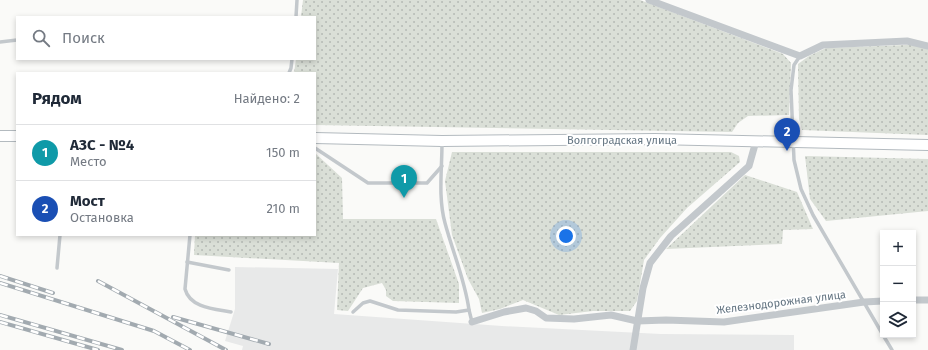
<!DOCTYPE html>
<html lang="ru">
<meta charset="utf-8">
<style>
body{margin:0;font-family:"Fira Sans",sans-serif;background:#f6f6f7;color:#1f2937}
.controls{position:absolute;right:12px;bottom:12px;display:grid;overflow:hidden;border-radius:0px;box-shadow:0 2px 6px #0003}
.controls button{width:36px;height:36px;display:grid;place-items:center;padding:0;border:0;border-bottom:1px solid #e0e1e3;background:#fff;color:#1f2937;font:20px sans-serif}
.you{position:absolute;left:566px;top:236px;width:14px;height:14px;margin:-10px;border:3px solid #fff;border-radius:50%;background:#1a73e8;box-shadow:0 0 0 6px #1a73e833}
.badge{display:grid;place-items:center;width:26px;height:26px;border-radius:50%;background:#7c3aed;color:#fff;font-size:13px;font-weight:700}
.pin{position:absolute;translate:-50% -33px;filter:drop-shadow(0 1px 2px #0008)}
.pin::after{content:'';position:absolute;top:21px;width:14px;height:12px;background:inherit;clip-path:polygon(0 0,100% 0,50% 100%)}
.list{margin:0;padding:0;list-style:none}
h2{display:flex;justify-content:space-between;align-items:center;height:52px;margin:0;padding:0 16px;font-size:17px}
h2 small{font-size:13px;font-weight:400;color:#747a83}
.list li{display:grid;grid-template-columns:26px 1fr auto;gap:12px;align-items:center;box-sizing:border-box;height:56px;padding:0 16px;border-top:1px solid #e0e1e3}
.list b{display:block;font-size:15px;white-space:nowrap}
.list p{margin:0;font-size:13px;white-space:nowrap;color:#747a83}
.list em{font-size:13px;font-style:normal;color:#747a83}
.icon{flex:none;width:22px;height:22px;fill:none;stroke:currentColor;stroke-width:2;stroke-linecap:round;stroke-linejoin:round}
.map{position:relative;flex:none;width:928px;height:350px;overflow:hidden}
.search{position:absolute;background:#fff;box-shadow:0 2px 6px #0003;left:16px;top:16px;width:300px;height:44px;display:flex;align-items:center;gap:10px;box-sizing:border-box;padding:0 14px;border-radius:0px;color:#747a83;font-size:15px}
.panel{position:absolute;background:#fff;box-shadow:0 2px 6px #0003;left:16px;top:72px;width:300px;height:164px;border-radius:0px}
.map>svg:first-child{display:block}
</style>
<div class="map">
<svg width="928" height="350" viewBox="0 0 928 350">
<defs>
<pattern id="green-dots" width="8" height="8" patternUnits="userSpaceOnUse"><rect width="8" height="8" fill="#dadfd7"/><path d="M2 2h.1M6 6h.1" fill="none" stroke="#b4b9b4" stroke-width="1.8" stroke-linecap="round"/></pattern>
</defs>
<rect width="100%" height="100%" fill="#fafaf8"/>
<polygon fill="#e8e9e9" points="235,267 338,269 334,314 502,326 661,334 794,335 794,350 242,350 243,346 225,341 235,309"/>
<g fill="url(#green-dots)">
<polygon points="303,0 640,0 783,54 791,63 789,115 748,116 738,123 732,132 315,125 315,73 294,73 296,59 315,59 315,17 301,17"/>
<polygon points="906,45 928,45 928,135 802,130 799,119 798,64 809,56 826,48"/>
<polygon points="452,152 731,152 739,156 740,162 687,208 660,238 644,260 637,301 630,311 593,311 559,315 523,300 500,309 482,313 479,299 468,279 452,235 445,181"/>
<polygon points="315,153 342,178 343,219 436,219 459,284 459,303 393,301 386,296 386,290 382,283 363,288 348,311 337,310 339,263 194,255 195,235 315,235"/>
<polygon points="805,156 928,159 928,211 826,221 810,199"/>
<polygon points="745,175 797,192 813,229 783,230 782,244 666,249"/>
</g>
<g fill="none" stroke-linecap="round" stroke-linejoin="round">
<defs>
<g id="secondary">
<polyline points="0,136 17,136"/>
<polyline points="315,138 442,141 655,139 928,145"/>
</g>
</defs>
<use href="#secondary" stroke="#b3babf" stroke-width="12"/>
<g stroke="#c3c8cc" stroke-width="3.5">
<polyline points="296,17 297,0"/>
<polyline points="0,42 17,40"/>
<polyline points="800,56 794,65 791,90 794,160 801,189 813,215 883,335"/>
<polyline points="289,73 291,68 292,59"/>
<path d="M442,143c0,26 -4,55 3,80 8,30 20,57 24,87"/>
<polyline points="315,148 368,183 427,183 442,166"/>
<path d="M190,235l-5,54c5,19 30,20 46,23"/>
<polyline points="187,262 229,270"/>
<polyline points="57,268 60,235"/>
<polyline points="353,312 363,303 370,301 398,310 456,312 469,310 472,322"/>
<polyline points="883,335 892,350"/>
</g>
<g stroke="#c3c8cc" stroke-width="7">
<polyline points="649,0 800,56 823,45 907,41 928,46"/>
<polyline points="913,300 928,300"/>
<polyline points="472,322 504,312 526,308 536,311 546,318 574,319 611,315 637,321 666,320 724,322 864,302 883,301"/>
<polyline points="633,350 643,288 650,263 671,236 749,166 756,141"/>
</g>
<use href="#secondary" stroke="#fff" stroke-width="10"/>
<defs>
<g id="rail">
<polyline points="0,276 53,293"/>
<polyline points="98,281 226,350"/>
<polyline points="0,283 154,331 190,350"/>
<polyline points="0,315 122,350"/>
<polyline points="173,317 269,344"/>
<polyline points="0,322 98,350"/>
</g>
</defs>
<use href="#rail" stroke="#a2aab0" stroke-width="4"/>
<use href="#rail" stroke="#fff" stroke-width="2.5" stroke-dasharray="8" stroke-linecap="butt"/>
</g>
<g text-anchor="middle" stroke-width="4" stroke-linejoin="round" paint-order="stroke">
<g font-size="11" fill="#657683" stroke="#fff">
<text x="622" y="144">Волгоградская улица</text>
<text transform="translate(781 302) rotate(-7)" y="4">Железнодорожная улица</text>
</g>
</g>
</svg>
<div class="controls">
<button>+</button>
<button>−</button>
<button><svg class="icon" aria-label="layers" viewBox="0 0 24 24"><path d="M12 4l9 5-9 5-9-5zM3 14l9 5 9-5"/></svg></button>
</div>
<div class="you"></div>
<div class="pin badge" style="left:404px;top:198px;background:#0f9aa8">1</div>
<div class="pin badge" style="left:787px;top:151px;background:#1a4fb4">2</div>
<div class="search"><svg class="icon" aria-label="search" viewBox="0 0 24 24"><circle cx="10" cy="10" r="6"/><path d="M15 15l6 6"/></svg>Поиск</div>
<section class="panel">
<h2>Рядом<small>Найдено: 2</small></h2>
<ul class="list">
<li><span class="badge" style="background:#0f9aa8">1</span><div><b>АЗС - №4</b><p>Место</p></div><em>150 m</em></li>
<li><span class="badge" style="background:#1a4fb4">2</span><div><b>Мост</b><p>Остановка</p></div><em>210 m</em></li>
</ul>
</section>
</div>
